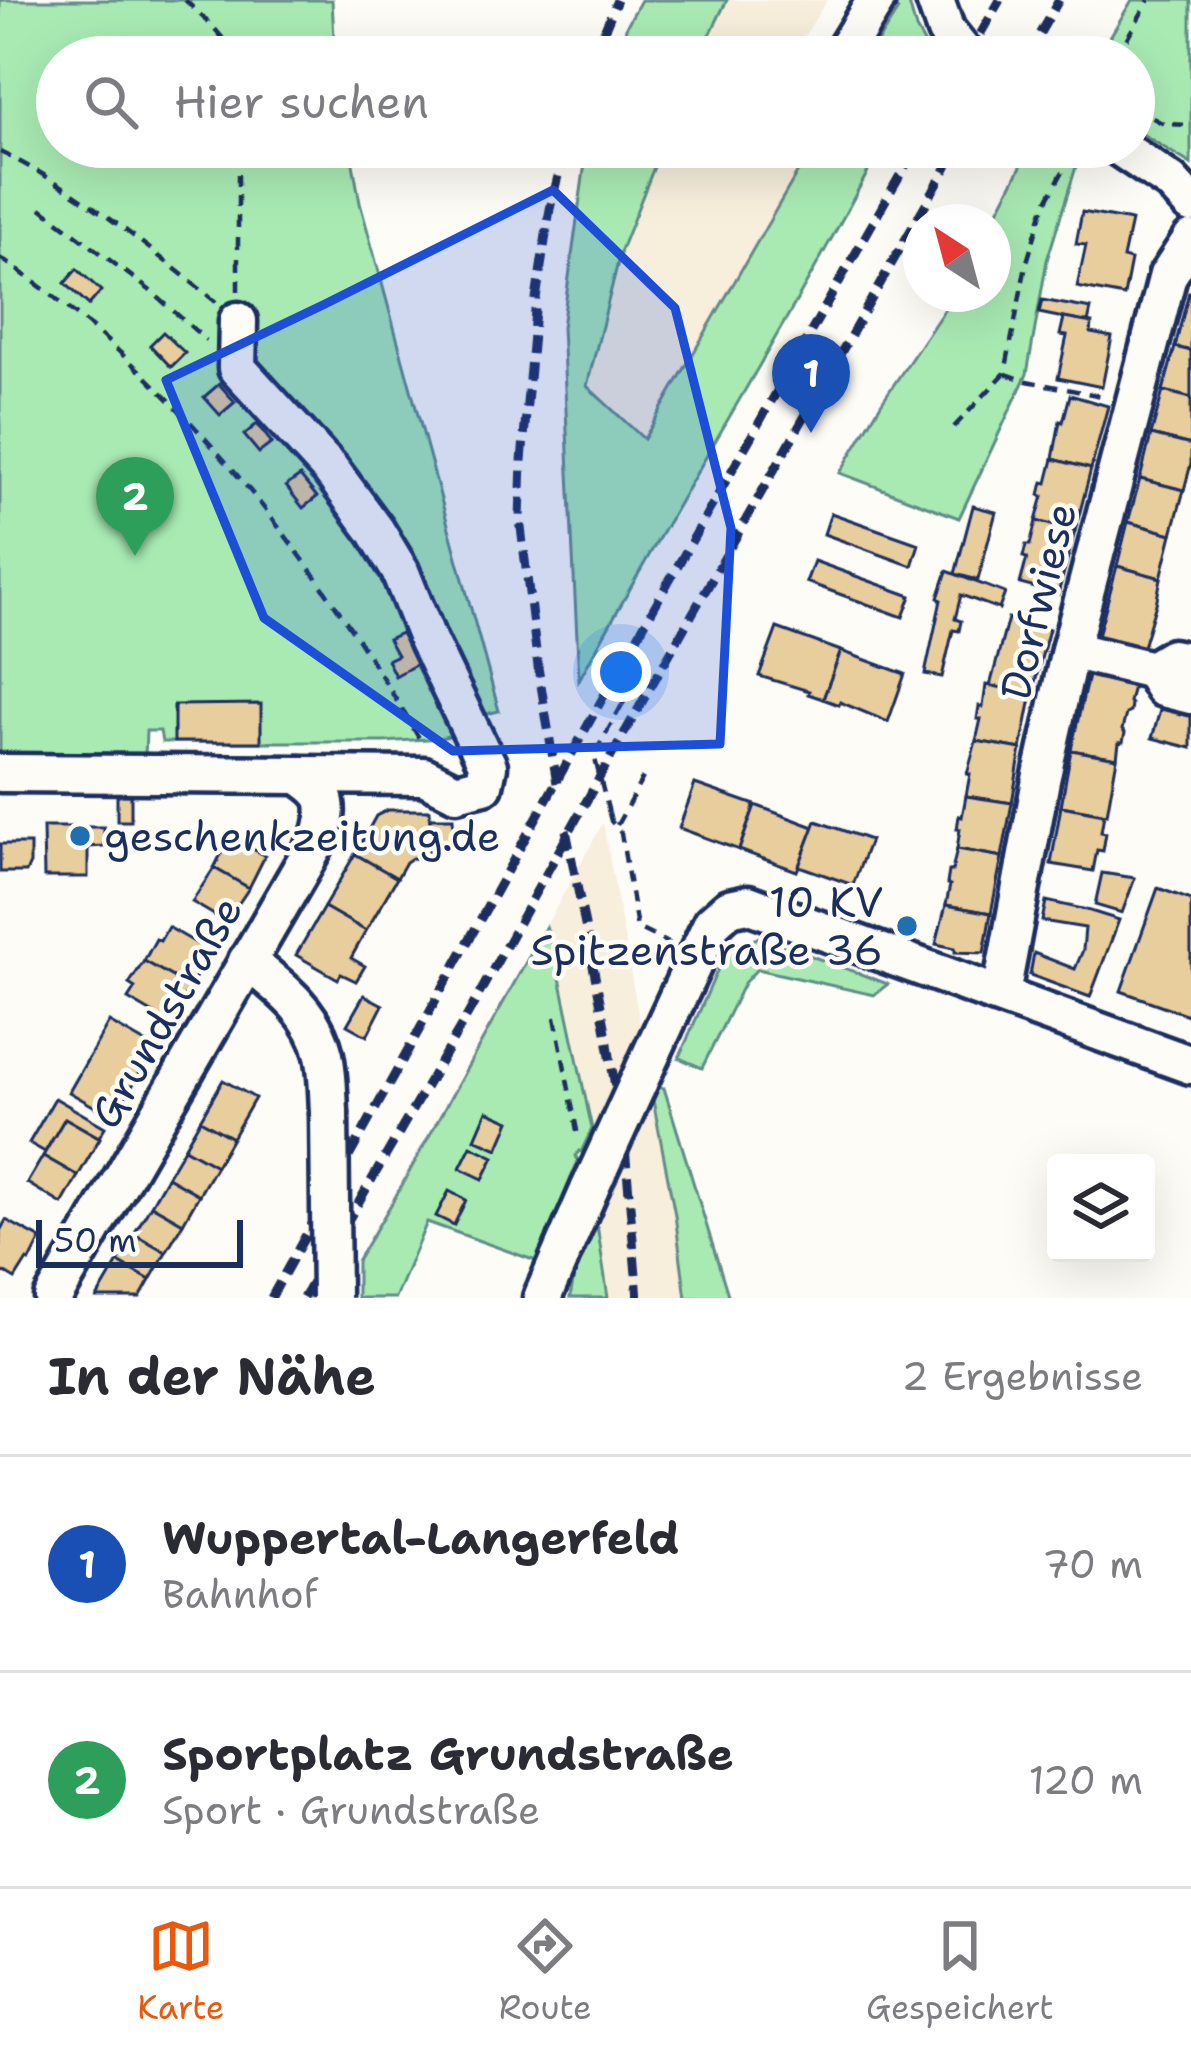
<!DOCTYPE html>
<html lang="de">
<meta charset="utf-8">
<style>
body{margin:0;font-family:"Shantell Sans",sans-serif;background:#f2f2f3;color:#2b2b33}
.controls{position:absolute;right:36px;bottom:36px;display:grid;overflow:hidden;border-radius:12px;box-shadow:0 12px 48px #0002}
.controls button{width:108px;height:108px;display:grid;place-items:center;padding:0;border:0;border-bottom:3px solid #e1e1e2;background:#fff;color:#2b2b33;font:60px sans-serif}
.compass{position:absolute;left:903px;top:204px;width:108px;height:108px;border-radius:50%;background:#fff;box-shadow:0 12px 48px #0002;rotate:324deg}
.scale{position:absolute;left:36px;bottom:30px;width:207px;box-sizing:border-box;padding-left:12px;border:6px solid #1b2f5e;border-top:0;font-size:33px;line-height:42px;white-space:nowrap;color:#1b2f5e;-webkit-text-stroke:9px #fdfcf7;paint-order:stroke}
.you{position:absolute;left:621px;top:672px;width:42px;height:42px;margin:-30px;border:9px solid #fff;border-radius:50%;background:#1a73e8;box-shadow:0 0 0 18px #1a73e833}
.badge{display:grid;place-items:center;width:78px;height:78px;border-radius:50%;background:#ea580c;color:#fff;font-size:39px;font-weight:700}
.pin{position:absolute;translate:-50% -99px;filter:drop-shadow(0 3px 6px #0008)}
.pin::after{content:'';position:absolute;top:63px;width:42px;height:36px;background:inherit;clip-path:polygon(0 0,100% 0,50% 100%)}
.list{margin:0;padding:0;list-style:none}
h2{display:flex;justify-content:space-between;align-items:center;height:156px;margin:0;padding:0 48px;font-size:51px}
h2 small{font-size:39px;font-weight:400;color:#7c7c81}
.list li{display:grid;grid-template-columns:78px 1fr auto;gap:36px;align-items:center;box-sizing:border-box;height:216px;padding:0 48px;border-top:3px solid #e1e1e2}
.list b{display:block;font-size:45px;white-space:nowrap}
.list p{margin:0;font-size:39px;white-space:nowrap;color:#7c7c81}
.list em{font-size:39px;font-style:normal;color:#7c7c81}
.icon{flex:none;width:66px;height:66px;fill:none;stroke:currentColor;stroke-width:2;stroke-linecap:round;stroke-linejoin:round}
.map{position:relative;flex:none;width:1191px;height:1298px;overflow:hidden}
.search{position:absolute;background:#fff;box-shadow:0 12px 48px #0002;left:36px;right:36px;top:36px;height:132px;display:flex;align-items:center;gap:30px;box-sizing:border-box;padding:0 42px;border-radius:66px;color:#7c7c81;font-size:45px}
.sheet{height:588px;background:#fff}
nav{display:flex;justify-content:space-around;align-items:center;box-sizing:border-box;height:168px;border-top:3px solid #e1e1e2;background:#fff;font-size:33px;color:#7c7c81}
nav a{display:grid;justify-items:center;gap:6px}
nav .on{color:#ea580c}
.map>svg:first-child{display:block}
</style>
<div class="map">
<svg width="1191" height="1298" viewBox="0 0 1191 1298">
<rect width="100%" height="100%" fill="#fdfcf7"/>
<filter id="ink" filterUnits="userSpaceOnUse"><feTurbulence type="fractalNoise" baseFrequency=".00833" numOctaves="2"/><feDisplacementMap in="SourceGraphic" scale="24" xChannelSelector="R" yChannelSelector="G"/><feConvolveMatrix kernelMatrix="1 2 1 2 8 2 1 2 1" color-interpolation-filters="sRGB"/></filter>
<g filter="url(#ink)">
<g fill="#f7eedc">
<polygon points="727,0 827,0 791,57 699,57"/>
<polygon points="662,147 812,147 644,439 587,386 621,250"/>
<polygon points="603,823 675,1215 686,1298 608,1298 596,1218 592,1129 555,954 546,926"/>
</g>
<g fill="#a9eab3" stroke="#628c88" stroke-width="3">
<polygon points="0,0 332,0 335,57 57,57 57,147 350,147 360,203 499,711 454,722 456,734 441,738 384,742 162,742 160,731 146,731 145,757 0,756"/>
<polygon points="641,0 727,0 699,57 617,57 627,25"/>
<polygon points="887,0 908,0 916,29 932,57 868,57 898,10"/>
<polygon points="1132,0 1191,0 1191,164 1134,129 1134,57 1098,57"/>
<path d="M590,147h72l-41,103 -34,136 57,53 168,-292h69c-95,181 -204,353 -302,533l-17,-353 23,-164z"/>
<polygon points="1031,147 1067,147 1080,154 1047,260 1027,374 959,518 840,473 882,402 955,294 993,294 992,222"/>
<polygon points="546,926 555,954 592,1129 581,1152 579,1151 576,1156 578,1161 536,1261 427,1222 395,1298 357,1298 357,1261 393,1201"/>
<polygon points="759,937 888,984 874,995 757,969 744,983 702,1068 679,1058 725,953"/>
<polygon points="655,1087 664,1088 729,1298 686,1298 675,1215 652,1095"/>
<polygon points="596,1218 608,1298 570,1298 576,1265"/>
</g>
<g fill="#e8cd9d" stroke="#1b2f5e" stroke-width="3">
<polygon points="1082,212 1131,221 1123,258 1131,260 1124,296 1077,287 1086,245 1076,244"/>
<polygon points="77,269 101,291 89,305 65,283"/>
<polygon points="1189,292 1191,292 1191,351 1175,347"/>
<polygon points="1042,300 1091,309 1088,323 1039,313"/>
<polygon points="1064,318 1092,323 1091,333 1112,337 1102,387 1058,378 1067,336 1060,335"/>
<polygon points="163,332 185,353 171,367 150,345"/>
<polygon points="1175,347 1191,351 1191,398 1163,391"/>
<polygon points="219,384 235,402 220,415 204,397"/>
<polygon points="1163,391 1191,398 1191,445 1151,435"/>
<polygon points="1070,395 1108,406 1091,469 1053,459 1060,421 1063,422"/>
<polygon points="257,424 272,443 259,453 244,435"/>
<polygon points="1151,435 1191,445 1191,464 1184,490 1140,479"/>
<polygon points="1053,459 1091,469 1075,531 1036,521 1043,496 1040,495 1043,482 1047,483"/>
<polygon points="300,476 317,497 303,508 286,486"/>
<polygon points="1140,479 1184,490 1172,534 1128,522"/>
<polygon points="973,506 996,512 978,580 955,574"/>
<polygon points="831,513 919,544 912,566 824,534"/>
<polygon points="1036,521 1075,531 1058,594 1020,584 1027,558 1023,557 1026,545 1030,545"/>
<polygon points="1128,522 1172,534 1161,578 1117,566"/>
<polygon points="814,561 911,596 903,617 806,582"/>
<polygon points="1117,566 1161,578 1156,604 1142,650 1097,639"/>
<polygon points="947,571 1005,593 999,609 961,595 955,619 961,621 959,631 953,630 942,677 925,674 941,600 938,598"/>
<polygon points="1008,618 1049,629 1032,693 990,686"/>
<polygon points="777,628 841,651 823,699 808,694 809,691 759,676"/>
<polygon points="401,633 417,664 395,676 387,660 397,655 388,639"/>
<polygon points="841,651 905,674 888,722 840,702 839,705 823,699"/>
<polygon points="1088,676 1133,686 1129,702 1131,704 1130,712 1126,714 1122,730 1125,733 1123,742 1119,743 1117,758 1071,750"/>
<polygon points="986,685 1032,693 1021,749 976,741 981,719 977,719 979,706 983,707"/>
<polygon points="1163,700 1191,707 1191,748 1152,738"/>
<polygon points="261,704 261,742 174,742 174,705"/>
<polygon points="976,741 1021,749 1012,803 966,796 970,774 967,774"/>
<polygon points="1071,750 1117,758 1107,814 1061,806"/>
<polygon points="695,784 755,805 739,850 679,828"/>
<rect x="117" y="795" width="14" height="26"/>
<polygon points="966,796 1012,803 1002,857 957,849 960,829 957,829 959,816 962,817"/>
<polygon points="755,805 814,827 797,871 739,850"/>
<polygon points="1061,806 1104,814 1101,832 1106,833 1103,851 1097,850 1093,871 1051,864"/>
<polygon points="388,810 430,810 429,859 412,858 406,862 397,878 355,854 376,816"/>
<polygon points="430,818 453,818 454,840 430,841"/>
<polygon points="816,821 870,840 853,885 799,866"/>
<polygon points="43,827 104,827 104,846 88,847 88,877 44,877"/>
<polygon points="230,836 265,856 249,888 214,868"/>
<polygon points="0,844 30,844 30,864 26,872 0,872"/>
<polygon points="957,849 1002,857 991,913 946,905 950,885 947,884 949,871 952,871"/>
<polygon points="355,854 397,878 366,931 324,907"/>
<polygon points="214,868 249,888 226,922 192,902"/>
<polygon points="1102,873 1135,878 1122,913 1095,905"/>
<polygon points="1158,888 1191,900 1191,1016 1121,991"/>
<polygon points="1046,901 1087,910 1119,920 1090,997 1030,975 1034,953 1075,969 1083,950 1085,928 1042,921"/>
<polygon points="946,905 991,913 984,953 955,952 955,948 936,944"/>
<polygon points="324,907 366,931 351,958 365,966 356,981 341,974 338,979 296,955"/>
<polygon points="168,927 210,951 190,987 144,961 156,939 160,941"/>
<polygon points="144,961 190,987 169,1023 128,999 135,988 129,984"/>
<polygon points="364,995 383,1005 367,1036 347,1025"/>
<polygon points="109,1022 154,1048 114,1118 69,1092"/>
<polygon points="223,1080 255,1098 232,1138 200,1120"/>
<polygon points="55,1098 105,1127 99,1137 65,1118 45,1152 29,1143"/>
<polygon points="487,1111 510,1121 498,1149 475,1139"/>
<polygon points="65,1118 100,1138 78,1176 43,1156"/>
<polygon points="200,1120 232,1138 216,1166 184,1148"/>
<polygon points="471,1146 494,1157 483,1179 460,1168"/>
<polygon points="184,1148 216,1166 199,1195 167,1177"/>
<polygon points="43,1156 78,1176 62,1204 27,1183"/>
<polygon points="167,1177 199,1195 183,1223 151,1205"/>
<polygon points="449,1191 466,1200 454,1225 436,1216"/>
<polygon points="151,1205 183,1223 166,1252 134,1234"/>
<polygon points="6,1220 41,1239 30,1261 27,1260 15,1279 0,1270 0,1231"/>
<polygon points="134,1234 166,1252 150,1280 118,1262"/>
<polygon points="118,1262 150,1280 140,1298 97,1298"/>
</g>
<g fill="none" stroke-linecap="round" stroke-linejoin="round">
<defs>
<g id="minor">
<polyline points="935,0 946,31"/>
<polyline points="841,57 876,0"/>
<polyline points="1119,147 1171,182 1191,204"/>
<polyline points="238,321 237,368 330,469 376,531 400,571 428,641 488,766 484,785 456,792 424,776 299,775"/>
<polyline points="1070,650 1152,670 1163,688 1191,695"/>
<polyline points="1152,670 1172,658 1191,662"/>
<path d="M0,773l299,2c27,18 31,25 23,58l-269,465"/>
<path d="M247,961c33,26 67,51 77,94 4,18 4,39 5,57"/>
<polyline points="1001,994 1041,780 1070,650 1168,275 1191,240"/>
<polyline points="645,1068 712,923 729,908 748,904 1191,1065"/>
<polyline points="542,1298 590,1188"/>
</g>
</defs>
<use href="#minor" stroke="#1b2f5e" stroke-width="45"/>
<g stroke="#1b2f5e" stroke-width="4.5" stroke-dasharray="12 9" stroke-linecap="butt">
<polyline points="185,0 214,28 239,57"/>
<polyline points="1116,57 1149,0"/>
<polyline points="1134,108 1164,124 1191,125"/>
<path d="M0,152c79,37 148,95 216,150"/>
<polyline points="41,208 152,292 206,340"/>
<path d="M0,258c179,120 311,296 419,480l-2,8"/>
<polyline points="238,291 238,156 242,147"/>
<polyline points="1006,374 1027,381 1106,397"/>
<polyline points="954,427 1005,373 1026,265 1044,206 1074,151 1073,147"/>
<polyline points="622,705 646,665"/>
<polyline points="609,813 611,821 621,833 637,928 670,944"/>
<polyline points="617,825 646,772"/>
<polyline points="555,1017 578,1136"/>
</g>
<use href="#minor" stroke="#fdfcf7" stroke-width="36"/>
<g stroke="#1b2f5e" stroke-width="9" stroke-dasharray="18 9" stroke-linecap="butt">
<polyline points="593,57 617,0"/>
<polyline points="967,57 1000,0"/>
<polyline points="1026,57 1059,0"/>
<polyline points="557,783 538,667 520,519 522,461 536,299 550,209 565,147"/>
<polyline points="566,830 605,1026 625,1147 638,1298"/>
<polyline points="271,1298 616,674 916,147"/>
<polyline points="303,1298 467,1016 612,755 958,147"/>
</g>
<defs>
<g id="minor-bridge">
<polyline points="946,31 967,57"/>
<polyline points="329,1112 331,1298"/>
<polyline points="590,1188 645,1068"/>
</g>
</defs>
<use href="#minor-bridge" stroke="#1b2f5e" stroke-width="45" stroke-linecap="butt"/>
<polyline stroke="#1b2f5e" stroke-width="4.5" stroke-dasharray="12 9" stroke-linecap="butt" points="609,813 594,755 622,705"/>
<use href="#minor-bridge" stroke="#fdfcf7" stroke-width="36"/>
</g>
</g>
<path fill="#1d4ed8" fill-opacity="0.2" stroke="#1d4ed8" stroke-width="9" stroke-linejoin="round" d="M553,190l122,118 56,220 -11,216 -267,7 -189,-133 -98,-238 159,-76z"/>
<g fill="#1f6fb2" stroke="#fdfcf7" stroke-width="4.5">
<circle cx="80" cy="836" r="12"/>
<circle cx="907" cy="926" r="12"/>
</g>
<g text-anchor="middle" stroke-width="9" stroke-linejoin="round" paint-order="stroke">
<g font-size="42" fill="#1b2f5e" stroke="#fdfcf7">
<text transform="translate(1038 601) rotate(-76)" y="15">Dorfwiese</text>
<text transform="translate(166 1012) rotate(-60)" y="15">Grundstraße</text>
</g>
<g font-size="42" fill="#1b2f5e" stroke="#fdfcf7" text-anchor="start">
<text x="104" y="851">geschenkzeitung.de</text>
<text x="883" y="917" text-anchor="end">10 KV<tspan x="883" dy="48">Spitzenstraße 36</tspan></text>
</g>
</g>
</svg>
<div class="controls">
<button><svg class="icon" aria-label="layers" viewBox="0 0 24 24"><path d="M12 4l9 5-9 5-9-5zM3 14l9 5 9-5"/></svg></button>
</div>
<svg class="compass" viewBox="-18 -18 36 36"><path d="M0-13l5 13h-10z" fill="#e53935"/><path d="M0 13l5-13h-10z" fill="#7c7c81"/></svg>
<div class="scale">50 m</div>
<div class="you"></div>
<div class="pin badge" style="left:811px;top:433px;background:#1a4fb4">1</div>
<div class="pin badge" style="left:135px;top:556px;background:#2e9e5b">2</div>
<div class="search"><svg class="icon" aria-label="search" viewBox="0 0 24 24"><circle cx="10" cy="10" r="6"/><path d="M15 15l6 6"/></svg>Hier suchen</div>
</div>
<section class="sheet">
<h2>In der Nähe<small>2 Ergebnisse</small></h2>
<ul class="list">
<li><span class="badge" style="background:#1a4fb4">1</span><div><b>Wuppertal-Langerfeld</b><p>Bahnhof</p></div><em>70 m</em></li>
<li><span class="badge" style="background:#2e9e5b">2</span><div><b>Sportplatz Grundstraße</b><p>Sport · Grundstraße</p></div><em>120 m</em></li>
</ul>
</section>
<nav>
<a class="on"><svg class="icon" aria-label="map" viewBox="0 0 24 24"><path d="M3 6l6-2 6 2 6-2v14l-6 2-6-2-6 2zM9 4v14M15 6v14"/></svg>Karte</a>
<a><svg class="icon" aria-label="directions" viewBox="0 0 24 24"><path d="M12 3l9 9-9 9-9-9zM9 14v-3h6M13 9l2 2-2 2"/></svg>Route</a>
<a><svg class="icon" aria-label="saved" viewBox="0 0 24 24"><path d="M7 4h10v16l-5-4-5 4z"/></svg>Gespeichert</a>
</nav>
